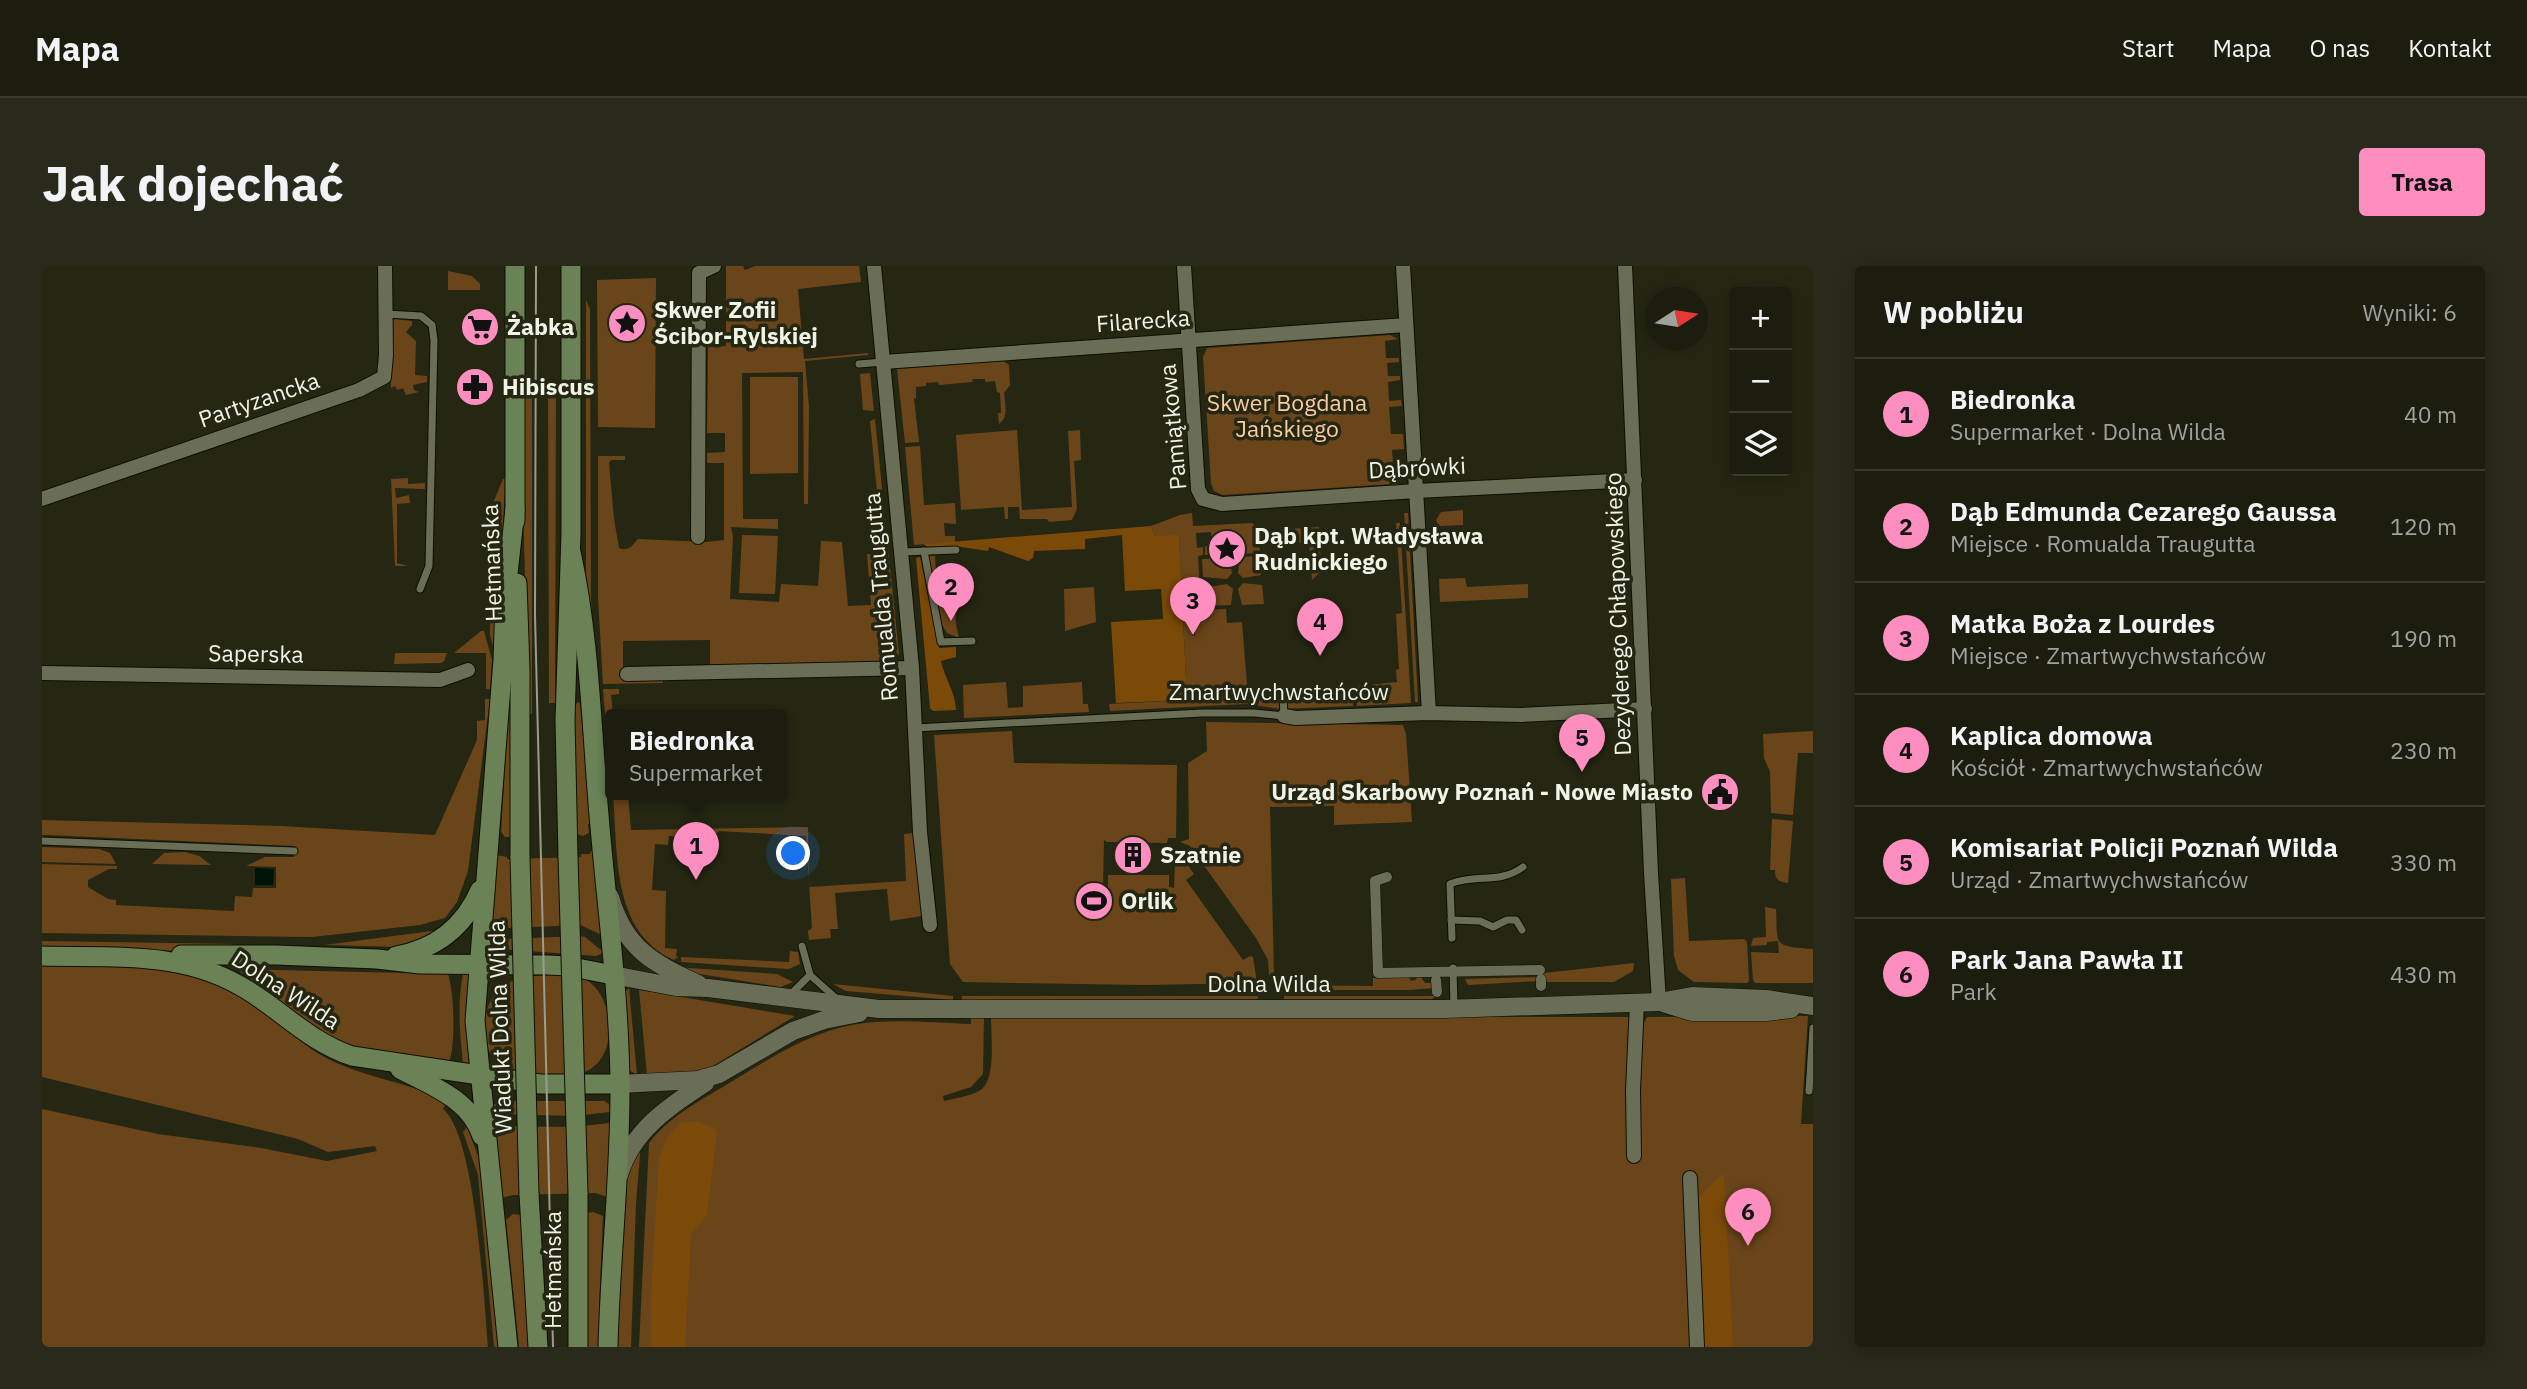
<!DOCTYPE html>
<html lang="pl">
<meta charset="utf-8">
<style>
body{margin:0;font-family:"IBM Plex Sans",sans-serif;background:#292a1c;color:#f1f3f6}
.controls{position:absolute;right:21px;top:21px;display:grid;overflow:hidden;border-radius:7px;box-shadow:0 4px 18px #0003}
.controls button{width:63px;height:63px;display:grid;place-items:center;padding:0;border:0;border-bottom:2px solid #3a3b2e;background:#1c1d0e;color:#f1f3f6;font:35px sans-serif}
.compass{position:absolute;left:1603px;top:21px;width:63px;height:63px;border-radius:50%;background:#1c1d0e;box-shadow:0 4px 18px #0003;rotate:78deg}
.you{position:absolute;left:752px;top:588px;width:24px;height:24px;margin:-18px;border:5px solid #fff;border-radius:50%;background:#1a73e8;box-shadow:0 0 0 10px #1a73e833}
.badge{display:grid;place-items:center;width:46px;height:46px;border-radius:50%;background:#fd8ebf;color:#111;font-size:23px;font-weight:700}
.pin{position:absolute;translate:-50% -58px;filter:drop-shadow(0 2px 4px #0008)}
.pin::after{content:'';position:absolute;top:37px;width:24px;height:21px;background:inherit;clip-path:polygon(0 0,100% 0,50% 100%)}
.popup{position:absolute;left:563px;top:443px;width:182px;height:91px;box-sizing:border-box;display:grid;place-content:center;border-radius:7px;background:#1c1d0e;filter:drop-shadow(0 2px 5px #0005);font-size:23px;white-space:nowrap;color:#a0a29e}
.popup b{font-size:26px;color:#f1f3f6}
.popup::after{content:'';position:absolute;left:50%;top:100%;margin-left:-14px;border:14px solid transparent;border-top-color:#1c1d0e}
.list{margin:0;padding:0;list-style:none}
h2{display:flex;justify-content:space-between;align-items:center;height:91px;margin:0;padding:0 28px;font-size:30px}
h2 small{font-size:23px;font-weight:400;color:#a0a29e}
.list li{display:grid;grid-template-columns:46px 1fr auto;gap:21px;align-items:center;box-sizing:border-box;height:112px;padding:0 28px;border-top:2px solid #3a3b2e}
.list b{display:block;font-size:26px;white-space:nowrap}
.list p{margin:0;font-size:23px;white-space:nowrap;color:#a0a29e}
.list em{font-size:23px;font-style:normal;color:#a0a29e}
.icon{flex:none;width:38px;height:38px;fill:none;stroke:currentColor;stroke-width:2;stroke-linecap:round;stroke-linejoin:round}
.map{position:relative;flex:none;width:1771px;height:1081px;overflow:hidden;border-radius:7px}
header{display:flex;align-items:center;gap:42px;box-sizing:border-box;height:98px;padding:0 35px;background:#1c1d0e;border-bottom:2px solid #3a3b2e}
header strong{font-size:33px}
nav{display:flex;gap:38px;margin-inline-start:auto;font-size:24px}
.intro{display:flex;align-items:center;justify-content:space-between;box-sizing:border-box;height:168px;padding:0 42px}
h1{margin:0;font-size:49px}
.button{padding:18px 32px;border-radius:7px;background:#fd8ebf;color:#111;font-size:24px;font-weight:700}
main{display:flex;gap:42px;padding:0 42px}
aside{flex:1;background:#1c1d0e;border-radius:7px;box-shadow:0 4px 18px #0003}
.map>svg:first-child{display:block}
</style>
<header>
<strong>Mapa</strong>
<nav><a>Start</a><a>Mapa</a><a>O nas</a><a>Kontakt</a></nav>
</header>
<div class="intro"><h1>Jak dojechać</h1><a class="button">Trasa</a></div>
<main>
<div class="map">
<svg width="1771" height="1081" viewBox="0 0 1771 1081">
<rect width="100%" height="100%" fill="#252713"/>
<g fill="#6b451a">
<path d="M684,0h17l2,4 10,-4h104l2,16 -63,7 6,70 64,-6v2l-63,6 4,46 -1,97h-4l-1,-132 -61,1 1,146h35v10l-47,-2 2,10 -3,62 49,3 2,-18 37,2 3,-45 21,1 6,64 23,-1 -4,-51h19l-3,-1 -13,-132 5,-2 24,235 -4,3v5l-185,4v-26l-87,1v39l40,-1v4l-60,1 -5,-86v-142h27v4h-14l-2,3 5,56 5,29c9,4 14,-3 19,-9l68,3 18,-2v-77h-17v-10l18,-1v-19h-18l1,-86 18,-1z"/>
<polygon points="406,5 430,10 438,18 438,24 406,24"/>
<polygon points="614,12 613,162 556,161 555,14"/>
<polygon points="544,34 548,43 549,332 552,387 544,316"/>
<polygon points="353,53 370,55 370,59 364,66 374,75 373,109 385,110 385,116 371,119 372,124 377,126 364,129 361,122 355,124 353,120 349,122 348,56"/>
<path d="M1348,69l8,4 -13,2 1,17h13v4l-12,1 1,13h12v4l-12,2 1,19 12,-1 1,6 -13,1 2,27h12l1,15 -12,1 1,15 12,-1c1,11 -3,18 -14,20l-168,11 -9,-4 -3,-8 -8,-126 4,-9z"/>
<path d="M960,94l7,5 1,20 -6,8c1,11 5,24 -5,31l-1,-11h3l-1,-20 -3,-1 -2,-11 -10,1v-3h-12l-1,3 -33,3 -1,-3 -12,1v3l-10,1v11l-2,1 5,43 -14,1 -8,-74z"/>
<polygon points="828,107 832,145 821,144 818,108"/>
<polygon points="708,111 756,111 756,207 708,208"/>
<polygon points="490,122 490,448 487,448 480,207 481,123"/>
<polygon points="506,122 514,122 513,437 507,437"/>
<polygon points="975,164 980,244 1030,241 1026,165 1038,164 1039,194 1032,195 1035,243 1030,254 1007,256 1005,253 978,253 977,241 966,241 966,253 963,253 962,241 919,244 914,169"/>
<polygon points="878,180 882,239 913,237 914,258 902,257 903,270 913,270 913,276 872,279 863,181"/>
<polygon points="366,212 366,218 383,217 383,223 353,222 354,232 367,229 368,237 355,238 355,297 366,300 353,300 349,213"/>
<polygon points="461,213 463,213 455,395 448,369 451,237"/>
<polygon points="1421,244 1421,259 1397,260 1394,254 1399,246"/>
<polygon points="1150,247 1151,260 1210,257 1216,261 1218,287 1163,289 1163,280 1170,281 1169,266 1154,267 1155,282 1161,281 1161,289 1156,290 1159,341 1148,342 1150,370 1153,369 1153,348 1156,344 1184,343 1185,357 1200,356 1206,431 1256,428 1256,425 1311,420 1311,440 1238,443 1204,438 1068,445 1067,438 1145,434 1137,270 1113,270 1109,260 1138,249"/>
<polygon points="1362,247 1366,247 1376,436 1373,436"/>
<polygon points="1354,257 1358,257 1369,437 1315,440 1315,420 1355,416 1354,404 1357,403 1354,348 1360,347"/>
<polygon points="1277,261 1279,305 1270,314 1267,276 1233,278 1231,264"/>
<polygon points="700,269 736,270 733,328 697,327"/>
<polygon points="886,290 893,290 894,308 916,307 916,312 912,318 914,358 917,372 905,367 900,359"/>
<polygon points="1218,290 1219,309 1201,312 1196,307 1198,291"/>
<polygon points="1187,292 1190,307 1185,313 1161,311 1160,293"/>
<polygon points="1423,312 1425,321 1486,318 1486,332 1398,336 1397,313"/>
<polygon points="1201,317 1220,319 1222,338 1200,339 1196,323"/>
<polygon points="1185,318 1191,323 1189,339 1165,340 1162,338 1161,322"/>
<polygon points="1052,321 1054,356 1023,365 1022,323"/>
<polygon points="439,365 442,365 450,394 448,423 444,423 444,387 412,387"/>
<polygon points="353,387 405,387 402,395 399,397 352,398"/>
<polygon points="964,416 966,442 981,441 981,420 1040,416 1041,438 1046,438 1047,446 922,452 921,419"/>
<polygon points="561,423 577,423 577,428 569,429 571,448 568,448 568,504"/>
<polygon points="443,433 448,433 426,605 415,636 403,652 378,659 270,671 0,667 0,598 75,600 75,603 67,603 46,614 46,621 66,633 74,634 74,639 192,645 193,630 210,631 211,622 234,622 234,601 204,600 223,591 252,591 253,580 5,569 0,569 0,554 239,560 393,569 435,474 435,455 443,454"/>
<polygon points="469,436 468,571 463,571 459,566 467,438"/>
<polygon points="536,436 538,438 549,557 546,558 547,567 541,570 535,568 532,482 533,439"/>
<polygon points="1164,456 1361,459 1364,468 1370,556 1292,559 1292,540 1228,541 1232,709 1227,709 1226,694 1214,672 1148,580 1138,576 1147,573 1146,497 1165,485"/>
<polygon points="970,465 972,497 1135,499 1134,572 1126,572 1125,577 1065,576 1062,574 1061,620 1066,620 1066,609 1127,609 1127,621 1132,622 1133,597 1145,598 1152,608 1144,614 1201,694 1208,690 1211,691 1215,717 1101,719 921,716 908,698 892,469"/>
<polygon points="1771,465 1771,487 1756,487 1751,549 1729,547 1728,506 1722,492 1721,468"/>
<path d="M571,528h15l3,36 177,-3 1,60 97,-6 -2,-47 10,-1 8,83 -32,5 -3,-32 -52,4 3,36h-8l1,9 -22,2 -1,-9 4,-3 -6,-92 -87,-5 -9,8 -41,-3 -1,9 -13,-1 -3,46 14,1 -1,57 12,1 -1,7 2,1 -4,3c-63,-28 -56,-108 -61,-166z"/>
<path d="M1730,553l21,2 -5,62c-9,-1 -13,-3 -13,-13h-5z"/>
<polygon points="0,581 57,583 68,587 74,598 0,596"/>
<polygon points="549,585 551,585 560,669 538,659 465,662 448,665 454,589 465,591 465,593 539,591 539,588 548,588"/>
<polygon points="143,586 157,590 169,599 110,598 122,587"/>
<polygon points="1643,612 1647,675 1702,673 1705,676 1707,715 1705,717 1652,716 1636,704 1632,690 1629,613"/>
<path d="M1723,641l11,2c2,36 -5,37 37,40v34h-58l-2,-3 -2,-28 28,1 -1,-12 -11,1v3l-16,1 2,-8 13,-1z"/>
<polygon points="398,664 403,664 357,681 282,679"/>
<polygon points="538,670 543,671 560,685 559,688 554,690 447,682 448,677 466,673"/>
<polygon points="0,675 193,678 149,685 0,682"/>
<polygon points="748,685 756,686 758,698 747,703 639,696 639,691 747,696"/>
<polygon points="1592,697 1591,705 1572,716 1502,716 1502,707"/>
<path d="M0,699c78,2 137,-5 207,36 27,16 49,42 77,57 39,20 82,24 121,43l-4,8c33,27 41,192 45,238h-446v-238l116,25 103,14 66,13 50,-10 -2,-5 -47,6 -30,-13 -256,-62z"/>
<polygon points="632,701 735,708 751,716 739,721 658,708"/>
<path d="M194,703l212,5c6,18 8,70 1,88l-103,-17 -31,-16z"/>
<path d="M421,708h7v92l-7,-2c-3,-30 -6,-60 0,-90z"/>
<path d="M493,710c16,-1 39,-4 53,5 27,18 31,78 -4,91 -15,5 -33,4 -48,2 -8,-1 -18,-1 -27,-4 -29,-9 -31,-59 -12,-78 11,-12 24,-15 38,-16z"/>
<polygon points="1366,710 1369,715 1373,714 1378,710 1383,717 1392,717 1392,722 1367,724 1242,724 1242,719 1331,720 1331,712"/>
<polygon points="1497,711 1497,715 1426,719 1423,713"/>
<polygon points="791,718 911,730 911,734 804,725"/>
<polygon points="587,722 595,809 587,804 583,726"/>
<polygon points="597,724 753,750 666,803 660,805 605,809"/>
<polygon points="920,730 1216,730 1216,733 920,734"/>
<polygon points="1242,730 1395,730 1390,733 1242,733"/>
<path d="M1766,750l-7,108h12v223h-1174l10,-204c20,-26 49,-41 77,-58 40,-24 79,-51 126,-60 36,-7 82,-2 119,-1v-7h13l-1,57 -12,13 -28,9 1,5c12,-3 28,-5 38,-12 14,-12 9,-54 9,-72h639l13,8 4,-8z"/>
<polygon points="459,835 562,835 567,838 568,846 532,850 451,848 451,839"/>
<polygon points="568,857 565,931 553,927 471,929 459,932 451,860 531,861"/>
<polygon points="425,861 438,895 457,1081 452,1081 436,909 421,866"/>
<polygon points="599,877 594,937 589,1081 575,1081 584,912"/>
<polygon points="551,946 561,950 557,1042 560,1042 558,1081 544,1081 545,947"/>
<polygon points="471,948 479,949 486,1081 477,1081 464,954"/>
</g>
<g fill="#7b4a09">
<polygon points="1109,260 1113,270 1137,269 1145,434 1074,437 1069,356 1121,353 1119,323 1083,325 1080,269 1043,273 1043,283 992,285 991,292 986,295 947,281 946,285 913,280 886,282 882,278"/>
<path d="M878,291l19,91 17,-1v10l-15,4c4,19 14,29 15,49l-23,1 -3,-3 -14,-150z"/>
<polygon points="654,855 675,864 665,949 649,968 643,1081 609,1081 609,1028 617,893 627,868 639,857"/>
<polygon points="1682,907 1691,1081 1658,1081 1651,938 1665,922"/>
</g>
<polygon fill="#00140a" points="213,602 232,603 231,619 213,619"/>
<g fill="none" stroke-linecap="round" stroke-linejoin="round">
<defs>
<g id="service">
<polyline points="344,48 379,50 390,59 392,74 387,300 378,323"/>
<polyline points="817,98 841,96"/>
<polyline points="882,285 899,376 930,375"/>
<polyline points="860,286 914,284"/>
<polyline points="873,462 1160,447 1212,447 1242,450 1241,429"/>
<polyline points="0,575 252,585"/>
<polyline points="1409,654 1438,655 1451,661 1465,654 1474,654 1480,664"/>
<path d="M1410,672l-2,-54c27,-11 48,1 73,-17"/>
<polyline points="760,680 768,709 796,734"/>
<polyline points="1411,702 1412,742"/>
<polyline points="749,728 768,709"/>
<polyline points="1767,825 1771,762"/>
</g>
<g id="pedestrian">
<polyline points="1345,611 1333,615 1336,707 1498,704"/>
<polyline points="1499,713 1499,720"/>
<polyline points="1394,714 1395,726"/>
</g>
<g id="minor">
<polyline points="832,0 870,402 878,566 888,659"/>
<polyline points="1142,0 1156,223 1161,233 1180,238 1374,225 1593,214"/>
<polyline points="1361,0 1387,447"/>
<polyline points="1583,0 1609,607 1617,736"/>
<polyline points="841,96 1364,59"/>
<polyline points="0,233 317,124 342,111 344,89 343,0"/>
<polyline points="656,271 657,7 672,0"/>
<polyline points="0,407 398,414 426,404"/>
<polyline points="585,408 870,402"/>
<polyline points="1242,450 1254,452 1385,447 1479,449 1603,443"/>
<polyline points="1592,890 1591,824 1595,737"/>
<polyline points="1648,912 1655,1081"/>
</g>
<g id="tertiary">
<path d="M568,631c15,52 43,66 88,87"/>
<polyline points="571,709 634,721 666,722 837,743 1402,743 1617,736 1650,730 1724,733 1771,740"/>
<polyline points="1621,737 1650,746 1724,746 1749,743"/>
<polyline points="577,818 656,814 677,808 751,765 782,754 817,747"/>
<path d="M577,909c13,-44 49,-68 86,-92"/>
</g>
<g id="secondary">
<polyline points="473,255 473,0"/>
<path d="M529,286c17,78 20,158 26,238 7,100 23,201 23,302 0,85 -10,170 -12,255"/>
<polyline points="475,317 478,403 478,592"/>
<polyline points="526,591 523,454 529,267 529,0"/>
<polyline points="139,689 234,689 335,693 378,698 506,699 525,700 571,709"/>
<path d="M0,690c73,2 143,-6 207,35 35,22 63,52 103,65l188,28h79"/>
<path d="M354,690c40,-7 68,-29 84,-66"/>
<path d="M358,803c32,17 70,30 82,67"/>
<polyline points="487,928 496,1081"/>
<polyline points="466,1081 433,755 461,394 463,336 473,243"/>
<polyline points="536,1081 536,927"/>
</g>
</defs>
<use href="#service" stroke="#0e1001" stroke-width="9"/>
<use href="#pedestrian" stroke="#0e1001" stroke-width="11"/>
<use href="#minor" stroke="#0e1001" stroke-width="16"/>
<use href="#tertiary" stroke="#0e1001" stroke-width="19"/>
<use href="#secondary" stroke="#0e1001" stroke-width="21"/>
<use href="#service" stroke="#6b6e57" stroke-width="7"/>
<use href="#pedestrian" stroke="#6b6e57" stroke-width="10"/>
<use href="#minor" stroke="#6b6e57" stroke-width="14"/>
<use href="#tertiary" stroke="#6b6e57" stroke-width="18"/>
<use href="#secondary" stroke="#6b8257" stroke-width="19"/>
<polyline stroke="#9a9c8c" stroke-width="2" points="494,0 493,349 511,1081"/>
<defs>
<g id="secondary-bridge">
<polyline points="526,591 536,927"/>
<polyline points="478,592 487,928"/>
</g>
</defs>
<use href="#secondary-bridge" stroke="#0e1001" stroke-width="21" stroke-linecap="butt"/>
<use href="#secondary-bridge" stroke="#6b8257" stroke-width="19"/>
</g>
<defs>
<symbol id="sight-disc" viewBox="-11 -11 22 22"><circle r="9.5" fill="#fd8ebf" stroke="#252713"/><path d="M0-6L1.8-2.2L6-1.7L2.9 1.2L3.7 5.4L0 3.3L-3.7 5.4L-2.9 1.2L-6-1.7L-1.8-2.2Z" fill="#111"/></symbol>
<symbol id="supermarket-disc" viewBox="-11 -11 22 22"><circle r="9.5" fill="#fd8ebf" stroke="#252713"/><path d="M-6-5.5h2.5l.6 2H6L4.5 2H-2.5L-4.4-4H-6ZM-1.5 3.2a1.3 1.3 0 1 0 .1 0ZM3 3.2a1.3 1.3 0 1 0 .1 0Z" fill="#111"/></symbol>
<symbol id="pharmacy-disc" viewBox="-11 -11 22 22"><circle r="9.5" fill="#fd8ebf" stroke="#252713"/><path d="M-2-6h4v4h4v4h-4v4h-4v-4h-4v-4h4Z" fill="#111"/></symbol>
<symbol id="civic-disc" viewBox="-11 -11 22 22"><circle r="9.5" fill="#fd8ebf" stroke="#252713"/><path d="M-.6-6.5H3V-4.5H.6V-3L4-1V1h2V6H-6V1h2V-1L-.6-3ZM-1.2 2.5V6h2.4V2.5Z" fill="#111"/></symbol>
<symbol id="building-disc" viewBox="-11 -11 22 22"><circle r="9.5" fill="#fd8ebf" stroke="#252713"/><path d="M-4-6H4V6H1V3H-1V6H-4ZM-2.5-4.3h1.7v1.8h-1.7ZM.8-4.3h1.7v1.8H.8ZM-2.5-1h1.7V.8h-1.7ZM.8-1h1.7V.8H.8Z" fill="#111"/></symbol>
<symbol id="stadium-disc" viewBox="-11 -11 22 22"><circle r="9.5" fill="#fd8ebf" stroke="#252713"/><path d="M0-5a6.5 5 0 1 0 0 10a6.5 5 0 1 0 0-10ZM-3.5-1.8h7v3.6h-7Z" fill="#111"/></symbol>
</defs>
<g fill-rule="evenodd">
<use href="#sight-disc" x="563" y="35" width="44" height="44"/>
<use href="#supermarket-disc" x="416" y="39" width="44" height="44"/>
<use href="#pharmacy-disc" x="411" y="99" width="44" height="44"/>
<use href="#sight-disc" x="1163" y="261" width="44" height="44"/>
<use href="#civic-disc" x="1656" y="504" width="44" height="44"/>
<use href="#building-disc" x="1069" y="567" width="44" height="44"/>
<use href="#stadium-disc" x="1030" y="613" width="44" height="44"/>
</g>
<g text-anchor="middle" stroke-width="7" stroke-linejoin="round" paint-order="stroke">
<g font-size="23" font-weight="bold" fill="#f1f3e6" stroke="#252713" text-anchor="start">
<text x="612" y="52">Skwer Zofii<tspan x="612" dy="26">Ścibor-Rylskiej</tspan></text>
<text x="465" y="69">Żabka</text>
<text x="460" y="129">Hibiscus</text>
<text x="1212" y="278">Dąb kpt. Władysława<tspan x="1212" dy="26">Rudnickiego</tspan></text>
<text x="1651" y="534" text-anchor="end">Urząd Skarbowy Poznań - Nowe Miasto</text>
<text x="1118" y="597">Szatnie</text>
<text x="1079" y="643">Orlik</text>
</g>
<g font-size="23" fill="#f1f3e6" stroke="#252713">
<text transform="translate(1101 55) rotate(-4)" y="8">Filarecka</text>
<text transform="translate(217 134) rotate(-19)" y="8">Partyzancka</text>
<text transform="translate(1131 161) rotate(-95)" y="8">Pamiątkowa</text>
<text transform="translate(1375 202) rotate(-3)" y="8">Dąbrówki</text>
<text transform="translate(450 297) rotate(-92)" y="8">Hetmańska</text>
<text transform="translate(839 331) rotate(-95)" y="8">Romualda Traugutta</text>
<text transform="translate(1576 348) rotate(-92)" y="8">Dezyderego Chłapowskiego</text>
<text transform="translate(214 388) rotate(1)" y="8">Saperska</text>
<text x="1237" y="434">Zmartwychwstańców</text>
<text x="1227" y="726">Dolna Wilda</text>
<text transform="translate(244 724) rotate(33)" y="8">Dolna Wilda</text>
<text transform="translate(458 761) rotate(-92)" y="8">Wiadukt Dolna Wilda</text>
<text transform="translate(511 1004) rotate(-90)" y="8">Hetmańska</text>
</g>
<g font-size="23" fill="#f9cca1" stroke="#252713">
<text x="1245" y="145">Skwer Bogdana<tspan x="1245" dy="26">Jańskiego</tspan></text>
</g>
</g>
</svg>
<div class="controls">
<button>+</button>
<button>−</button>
<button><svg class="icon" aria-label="layers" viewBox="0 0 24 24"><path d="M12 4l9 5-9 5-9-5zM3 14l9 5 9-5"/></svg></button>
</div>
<svg class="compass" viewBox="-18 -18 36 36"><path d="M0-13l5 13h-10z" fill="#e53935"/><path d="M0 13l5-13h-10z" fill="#a0a29e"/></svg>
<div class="you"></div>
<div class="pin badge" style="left:654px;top:614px">1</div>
<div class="popup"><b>Biedronka</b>Supermarket</div>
<div class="pin badge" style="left:909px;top:355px">2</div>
<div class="pin badge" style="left:1151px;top:369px">3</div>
<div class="pin badge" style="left:1278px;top:390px">4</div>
<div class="pin badge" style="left:1540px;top:506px">5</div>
<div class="pin badge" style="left:1706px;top:980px">6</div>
</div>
<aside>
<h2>W pobliżu<small>Wyniki: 6</small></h2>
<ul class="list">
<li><span class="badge">1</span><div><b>Biedronka</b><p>Supermarket · Dolna Wilda</p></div><em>40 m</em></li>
<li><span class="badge">2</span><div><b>Dąb Edmunda Cezarego Gaussa</b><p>Miejsce · Romualda Traugutta</p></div><em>120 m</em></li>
<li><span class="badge">3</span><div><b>Matka Boża z Lourdes</b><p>Miejsce · Zmartwychwstańców</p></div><em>190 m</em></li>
<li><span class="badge">4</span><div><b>Kaplica domowa</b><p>Kościół · Zmartwychwstańców</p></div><em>230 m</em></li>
<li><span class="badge">5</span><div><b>Komisariat Policji Poznań Wilda</b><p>Urząd · Zmartwychwstańców</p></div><em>330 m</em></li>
<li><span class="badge">6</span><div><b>Park Jana Pawła II</b><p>Park</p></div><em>430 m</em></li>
</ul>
</aside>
</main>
